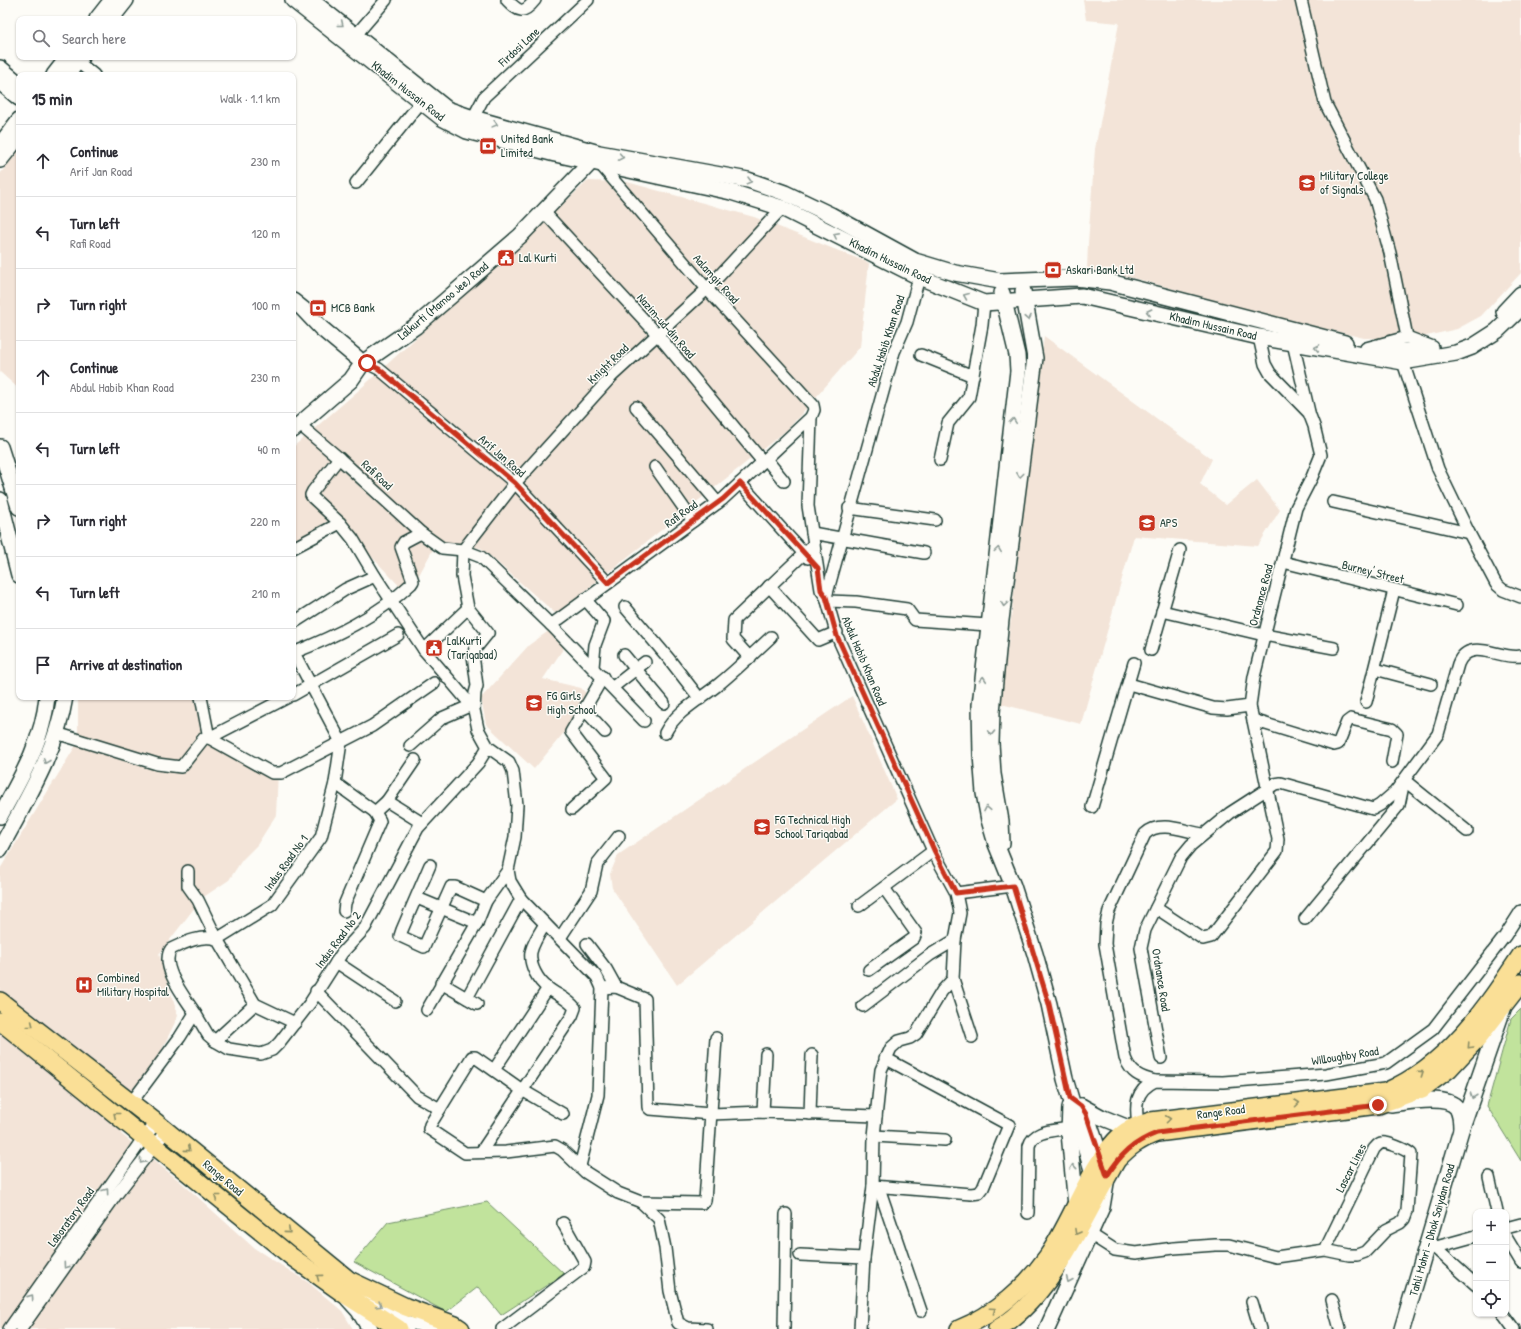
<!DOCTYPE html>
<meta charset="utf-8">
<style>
body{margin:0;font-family:"Patrick Hand",sans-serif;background:#f2f2f3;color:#2b2b33}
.controls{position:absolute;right:12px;bottom:12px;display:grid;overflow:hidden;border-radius:8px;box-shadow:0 1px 3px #0004}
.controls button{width:36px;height:36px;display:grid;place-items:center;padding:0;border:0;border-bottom:1px solid #e1e1e2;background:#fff;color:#2b2b33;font:20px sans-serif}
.stop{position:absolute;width:12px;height:12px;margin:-9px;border:3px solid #c8321e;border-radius:50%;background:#fff}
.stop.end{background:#c8321e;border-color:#fff;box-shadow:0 1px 4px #0008}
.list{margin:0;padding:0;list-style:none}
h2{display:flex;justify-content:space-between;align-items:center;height:52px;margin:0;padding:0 16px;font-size:17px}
h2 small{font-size:13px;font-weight:400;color:#7c7c81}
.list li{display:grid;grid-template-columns:26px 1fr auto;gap:12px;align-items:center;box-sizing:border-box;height:72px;padding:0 16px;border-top:1px solid #e1e1e2}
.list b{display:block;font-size:15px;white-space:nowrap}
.list p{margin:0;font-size:13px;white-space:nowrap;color:#7c7c81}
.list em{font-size:13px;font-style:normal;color:#7c7c81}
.icon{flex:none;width:22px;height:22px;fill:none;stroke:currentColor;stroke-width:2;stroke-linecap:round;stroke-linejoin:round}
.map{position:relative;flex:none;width:1521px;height:1329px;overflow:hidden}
.search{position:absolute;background:#fff;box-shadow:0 1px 3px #0004;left:16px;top:16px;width:280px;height:44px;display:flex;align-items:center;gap:10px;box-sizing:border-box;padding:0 14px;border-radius:8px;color:#7c7c81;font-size:15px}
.panel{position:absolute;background:#fff;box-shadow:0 1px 3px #0004;left:16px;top:72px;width:280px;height:628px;border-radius:8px}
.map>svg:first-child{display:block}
</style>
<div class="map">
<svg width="1521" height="1329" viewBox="0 0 1521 1329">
<rect width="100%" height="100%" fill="#fdfcf7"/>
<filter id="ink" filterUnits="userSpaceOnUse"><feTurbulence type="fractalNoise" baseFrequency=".025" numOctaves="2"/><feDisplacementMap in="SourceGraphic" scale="8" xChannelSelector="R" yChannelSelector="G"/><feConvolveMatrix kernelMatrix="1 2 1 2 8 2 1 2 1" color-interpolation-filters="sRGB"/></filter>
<g filter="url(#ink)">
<g fill="#f3e4d8">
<polygon points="1083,0 1521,0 1521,273 1481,316 1457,329 1418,338 1364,338 1272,316 1137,279 1098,270 1087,270 1088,243 1095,149 1119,23 1086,20"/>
<polygon points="19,150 19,389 0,372 0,174"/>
<polygon points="588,181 627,182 754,217 869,263 860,347 788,429 556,614 481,548 437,542 408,595 334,517 293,543 293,447 359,390"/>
<polygon points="1044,336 1212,459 1200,484 1226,505 1257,480 1280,510 1258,546 1134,536 1081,724 1001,704"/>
<polygon points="550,630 565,646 543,679 581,688 587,694 585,707 534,769 486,724 481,698 529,645"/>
<polygon points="852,696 897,799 677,985 612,888 610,874 618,855"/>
<polygon points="78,697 207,697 218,741 246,751 278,772 276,815 257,845 242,860 229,880 202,898 159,954 178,1016 121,1134 182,1183 254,1248 309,1283 342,1311 353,1329 0,1329 0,869 78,742"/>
</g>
<g fill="#c1e39c" stroke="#709068">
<polygon points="1521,1009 1521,1161 1487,1106 1511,1019"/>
<polygon points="487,1202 564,1274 501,1315 478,1287 446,1312 354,1262 388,1222"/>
</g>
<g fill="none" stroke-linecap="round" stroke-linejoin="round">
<defs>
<g id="street">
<path d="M507,0c12,12 16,15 28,0"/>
<polyline points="1301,0 1325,103 1375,199 1390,253 1407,337 1366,348"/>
<polyline points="355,36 386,0"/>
<polyline points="78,62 94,75"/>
<polyline points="473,118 484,97 588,0"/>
<polyline points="356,183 421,102"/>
<polyline points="544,212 658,335 763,462"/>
<polyline points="1407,337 1433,347"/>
<polyline points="1293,343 1309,412"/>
<polyline points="921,355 973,376"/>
<polyline points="1403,362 1438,469 1469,533 1496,584 1503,590 1521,597"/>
<polyline points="367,363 379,369 515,483 608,583"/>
<polyline points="636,407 718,503"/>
<polyline points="811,417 808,506 821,590 826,597"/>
<polyline points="300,425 339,458 421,533 442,548 463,550 481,557 551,625 723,499 811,417 814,410 813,405 707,289 599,163"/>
<polyline points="339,458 313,491 311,495 313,498 340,523 353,539 375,576 424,650 471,705"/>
<polyline points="766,459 784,481"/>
<polyline points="940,460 948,423 969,397 982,325 984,303"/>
<polyline points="655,467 693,521"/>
<polyline points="740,483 808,558"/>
<polyline points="1333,502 1469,533"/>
<polyline points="849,508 935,520"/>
<polyline points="812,533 924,553"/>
<polyline points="293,548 340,523"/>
<polyline points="1283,562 1457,605"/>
<polyline points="769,586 818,640 837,632"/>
<polyline points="585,599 604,621 595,645 593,667"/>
<polyline points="827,601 856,602 907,609 915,620 988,625"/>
<polyline points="625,607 669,659 700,699"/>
<polyline points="1162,611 1264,635 1334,648"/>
<polyline points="293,623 346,589 375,576"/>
<polyline points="551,625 644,721"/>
<polyline points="424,650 468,608"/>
<polyline points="1151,650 1180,550"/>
<path d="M293,653c43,-17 84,-37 118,-69l2,-3 -12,-34 3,-5 17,-9"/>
<polyline points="624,655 664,703"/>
<polyline points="750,658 733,639 734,620 814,544"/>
<polyline points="1375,669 1431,684"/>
<polyline points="1129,684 1213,708 1227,709 1250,706"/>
<polyline points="613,687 645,662"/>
<polyline points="293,695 398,635"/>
<polyline points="201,697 209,738 272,773 281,773 372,726 434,683"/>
<polyline points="1366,702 1394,590"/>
<polyline points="585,710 605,732"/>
<polyline points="1253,720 1334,745 1338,744 1347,722 1351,719 1392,729 1397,734 1392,762"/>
<polyline points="56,733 157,764 181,767 204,738 209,738 288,697"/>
<path d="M665,733c11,-22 36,-34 54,-49 18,-15 35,-31 52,-47"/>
<polyline points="410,746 442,718 474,704"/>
<polyline points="1404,780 1467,831"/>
<polyline points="335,783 375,812 387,801 422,823"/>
<polyline points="387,801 415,760"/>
<polyline points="1092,807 1134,663"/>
<polyline points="572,809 606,778 571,732 603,677"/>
<polyline points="430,865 402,930 400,936 424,947 451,887 455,887 486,901"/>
<polyline points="188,871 188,886 198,900 217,939 255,1004 295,1023"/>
<polyline points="956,893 1013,886"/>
<polyline points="417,898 477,923"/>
<polyline points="859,906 933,851"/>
<polyline points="1156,908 1203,939 1211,937 1277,851 1278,839 1250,706 1254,677 1296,508 1312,477 1321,455 1314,426 1309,413 1270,373 1265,364 1259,337"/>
<polyline points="344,911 345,903 380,821 375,812"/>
<polyline points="1305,919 1399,805 1404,781"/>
<polyline points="560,938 591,891 597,864 619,836"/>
<polyline points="587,944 606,969 616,987"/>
<polyline points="336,962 395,1001"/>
<polyline points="869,970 914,938 916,933 884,888"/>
<polyline points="953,979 972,1037"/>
<polyline points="441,983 477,1004"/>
<polyline points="602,988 616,987 645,999 648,1107 650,1109 711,1114 763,1112 876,1116"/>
<polyline points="316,991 417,1096 440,1109"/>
<polyline points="467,998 521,899"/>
<polyline points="863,1006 930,955 955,940"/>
<polyline points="427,1010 477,923 486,901 508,870"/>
<polyline points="195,1013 208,1035 215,1041 229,1049 261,1054 272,1050 279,1043 310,1003 342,953 365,928 418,828 478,763 488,747"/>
<polyline points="215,1041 255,1004"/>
<path d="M1161,1058l-20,-110 4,-18 36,-73 10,-12 39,-32 45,-29 6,-1 92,26 7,-4 15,-13 43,-58 20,-70c11,-28 42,-4 63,-8"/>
<polyline points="494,1070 548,988"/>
<path d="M1155,1081c-16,-4 -24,-8 -30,-23l-20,-114 1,-20 3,-13 36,-77c14,-14 39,-3 57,0"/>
<path d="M131,1103l49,-66 15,-24c-9,-14 -36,-47 -24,-64 15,-7 29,-14 46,-10l55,-34 49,-68 14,-54 6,-41 -48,-91"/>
<polyline points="763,1112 766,1054"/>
<polyline points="563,1114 522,1090 475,1057 472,1057 430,1125 429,1129 465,1153 506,1152 555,1146 562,1150 585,1172 618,1193 641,1202 659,1219 665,1248 670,1291 678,1323 688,1328 707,1329"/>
<polyline points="810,1114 812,1055"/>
<path d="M1138,1125c-3,-20 -3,-34 17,-44l68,1 103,-8 60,-11 47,-34 72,-93 16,-25"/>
<polyline points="874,1136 945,1140"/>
<path d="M481,1152l91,-136 3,-8c-7,-9 -18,-13 -27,-20 -10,-7 -19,-23 -17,-36 2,-9 9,-20 14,-28"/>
<polyline points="580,1166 598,1095 602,988 597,977 521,899 510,881 508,870 515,837 517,805 513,771 509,762 488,747 478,729 474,710 475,693 477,686 473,655 475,649 488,633 468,608 462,576 463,550 515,483 612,376 707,289 782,208"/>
<polyline points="1489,1177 1497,1212"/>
<polyline points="873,1186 971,1194 979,1193 983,1188 1009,1125 885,1058"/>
<polyline points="879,1188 921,1311"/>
<polyline points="641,1202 702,1203 705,1201 716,1038"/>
<path d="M1028,1213l1,-67c4,-16 25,-15 40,-18"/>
<polyline points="1506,1228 1521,1224"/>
<path d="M1090,1234l25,16 21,3 38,-5 41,-3h14l47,12 49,-7 24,5h8l8,-3 21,-22 14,-7 4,-4 3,-8 4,-57c-4,-4 -25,-13 -30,-11 -3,1 -5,4 -7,6l-49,101"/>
<polyline points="1506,1237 1521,1262"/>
<polyline points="1435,1248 1476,1285"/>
<polyline points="1429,1249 1476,1236"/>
<polyline points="800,1255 864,1258"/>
<polyline points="358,1289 364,1296 405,1321 408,1324 408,1329"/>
<polyline points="1332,1300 1340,1329"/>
<polyline points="1252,1302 1260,1329"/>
<polyline points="1503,1314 1514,1329"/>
<polyline points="402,1321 434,1329"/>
<polyline points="9,1329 144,1137 157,1123"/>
<polyline points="21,1329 116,1195 166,1131"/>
<polyline points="502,1329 584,1267 585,1262 563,1223"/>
<polyline points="784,1329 786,1214"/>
<polyline points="860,1329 864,1258 873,1186 874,1136 881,1070 891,1048 899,1041 910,1038 916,1034 942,991 953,979 955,940 960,913 956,893 933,851 837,636 826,597 894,352 907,322 919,277"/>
</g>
<g id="secondary">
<polyline points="293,0 442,118 467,131 555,154 731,192 782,208 919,277 984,303 1082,296 1259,337 1403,362 1456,353 1472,347 1497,331 1521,308"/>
<polyline points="311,0 447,109 473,118 599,153 748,180 785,193 831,215 915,261 955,273 1000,281 1075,278 1110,282 1345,343"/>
<polyline points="97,19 112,0"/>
<polyline points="111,19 126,0"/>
<polyline points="0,68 19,84"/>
<polyline points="54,75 68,57"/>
<polyline points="67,75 81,57"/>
<polyline points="0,82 19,98"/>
<polyline points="0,145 19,120"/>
<polyline points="0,160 16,140"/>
<polyline points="1002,293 1017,355 1018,371 980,705 981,755 984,793 989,820 996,844 1013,886 1035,954 1049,1004 1065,1079 1095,1180"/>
<polyline points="293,301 303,309 321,328 357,358"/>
<polyline points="1504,312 1521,294"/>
<polyline points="1377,349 1403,351 1430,349"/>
<polyline points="367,360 416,326 520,236 596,157"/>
<polyline points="293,430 351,380 360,367"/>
<polyline points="0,447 19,507"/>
<polyline points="0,500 19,575"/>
<path d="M0,816c21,-38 43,-75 47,-119"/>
<polyline points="1002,843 1001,821 993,774 991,743 992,712 1001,620 1035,358 1023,291"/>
<path d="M0,849c26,-49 56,-96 65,-152"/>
<path d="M1391,1104c16,-2 56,-10 66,4 4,7 4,14 4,21"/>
<polyline points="1081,1106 1086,1114 1104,1167"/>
<polyline points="1081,1106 1101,1117 1131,1129"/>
<polyline points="1070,1107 1069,1133 1076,1206"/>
<polyline points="348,1299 359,1311 370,1329"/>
<polyline points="1047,1329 1102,1207 1106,1183"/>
<polyline points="1402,1329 1461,1130 1503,1009"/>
</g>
<g id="primary">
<polyline points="0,1001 157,1123 349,1280 406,1307 455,1325 461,1329"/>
<polyline points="0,1021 292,1257 344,1294 399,1329"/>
<path d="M959,1329c35,-14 66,-41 88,-72 25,-35 43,-94 74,-122 8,-7 19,-11 30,-14l234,-29c62,-26 100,-83 136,-137"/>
<path d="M997,1329c56,-32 88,-115 120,-169 12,-13 23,-21 40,-27l221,-28 44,-16 27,-20 29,-31 43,-55"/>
</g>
</defs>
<use href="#street" stroke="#1f3d34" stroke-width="14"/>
<use href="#secondary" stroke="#1f3d34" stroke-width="18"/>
<use href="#primary" stroke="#1f3d34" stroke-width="20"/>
<use href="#street" stroke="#fdfcf7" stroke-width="11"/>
<use href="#secondary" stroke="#fdfcf7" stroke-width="15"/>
<use href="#primary" stroke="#fadf96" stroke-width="17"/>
</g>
<defs><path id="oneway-chevron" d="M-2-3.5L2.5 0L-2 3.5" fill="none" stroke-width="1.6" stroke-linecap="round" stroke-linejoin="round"/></defs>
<g stroke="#8e9c96">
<use href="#oneway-chevron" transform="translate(341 24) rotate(39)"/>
<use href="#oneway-chevron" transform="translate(495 124) rotate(15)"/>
<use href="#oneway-chevron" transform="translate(621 157) rotate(10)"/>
<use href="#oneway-chevron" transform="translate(749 181) rotate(15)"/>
<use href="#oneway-chevron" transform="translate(836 235) rotate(-153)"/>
<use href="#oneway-chevron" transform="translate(966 296) rotate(-158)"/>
<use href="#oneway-chevron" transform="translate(1149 312) rotate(-167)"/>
<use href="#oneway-chevron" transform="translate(1028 318) rotate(79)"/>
<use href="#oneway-chevron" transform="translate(1317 348) rotate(-170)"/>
<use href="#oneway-chevron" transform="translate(1013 421) rotate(-84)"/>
<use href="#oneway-chevron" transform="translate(1020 475) rotate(97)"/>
<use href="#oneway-chevron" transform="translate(998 550) rotate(-82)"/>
<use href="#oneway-chevron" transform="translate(1004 604) rotate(97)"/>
<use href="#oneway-chevron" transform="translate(983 679) rotate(-85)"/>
<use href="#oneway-chevron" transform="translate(991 733) rotate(92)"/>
<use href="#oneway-chevron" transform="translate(46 761) rotate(112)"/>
<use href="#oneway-chevron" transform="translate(987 809) rotate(-101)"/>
<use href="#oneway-chevron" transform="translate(1473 1096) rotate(109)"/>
<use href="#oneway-chevron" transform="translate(142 1161) rotate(129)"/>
<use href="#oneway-chevron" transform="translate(1073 1167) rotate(-96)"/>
<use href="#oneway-chevron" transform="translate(106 1191) rotate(-54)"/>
<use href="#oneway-chevron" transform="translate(66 1266) rotate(125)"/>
<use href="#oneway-chevron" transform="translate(1069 1280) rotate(113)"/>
<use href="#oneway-chevron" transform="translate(31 1297) rotate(-55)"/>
<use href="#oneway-chevron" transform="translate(379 1305) rotate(31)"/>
</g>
<g stroke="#8c8e65">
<use href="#oneway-chevron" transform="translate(31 1025) rotate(38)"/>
<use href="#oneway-chevron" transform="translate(1470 1046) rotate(133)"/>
<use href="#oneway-chevron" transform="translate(1421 1073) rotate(-34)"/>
<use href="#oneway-chevron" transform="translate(1297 1103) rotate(-7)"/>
<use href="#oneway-chevron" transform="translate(116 1115) rotate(-141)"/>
<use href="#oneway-chevron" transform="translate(1168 1119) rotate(-7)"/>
<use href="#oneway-chevron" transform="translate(188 1149) rotate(40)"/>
<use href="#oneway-chevron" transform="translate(217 1197) rotate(-141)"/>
<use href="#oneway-chevron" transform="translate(288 1231) rotate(40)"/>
<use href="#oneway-chevron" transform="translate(1077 1232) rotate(119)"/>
<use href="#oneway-chevron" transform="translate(319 1277) rotate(-144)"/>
<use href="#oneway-chevron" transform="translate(993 1310) rotate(-35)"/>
</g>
</g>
<g fill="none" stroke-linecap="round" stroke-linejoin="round" filter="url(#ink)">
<path stroke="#c8321e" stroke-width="5" d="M367,363l12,6 136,114 93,100 115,-84 17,-16 78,85 3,22 5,7 11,39 97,214 22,43 57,-7 36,118 21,94 11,8 5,8 21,62c13,-21 26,-34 50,-43l221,-28"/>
</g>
<defs>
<symbol id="bank-square" viewBox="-11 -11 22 22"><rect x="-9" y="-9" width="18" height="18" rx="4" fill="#c8321e" stroke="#fdfcf7"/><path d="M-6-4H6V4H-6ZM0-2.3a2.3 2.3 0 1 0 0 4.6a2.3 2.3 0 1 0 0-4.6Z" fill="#fff"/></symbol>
<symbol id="university-square" viewBox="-11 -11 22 22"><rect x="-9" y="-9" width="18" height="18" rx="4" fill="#c8321e" stroke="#fdfcf7"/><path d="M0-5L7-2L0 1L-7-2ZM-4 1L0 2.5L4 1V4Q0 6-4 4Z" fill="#fff"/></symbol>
<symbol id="civic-square" viewBox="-11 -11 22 22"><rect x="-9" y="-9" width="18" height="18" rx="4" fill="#c8321e" stroke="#fdfcf7"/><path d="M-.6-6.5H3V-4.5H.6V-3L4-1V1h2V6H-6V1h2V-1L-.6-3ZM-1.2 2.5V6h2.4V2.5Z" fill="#fff"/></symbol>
<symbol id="school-square" viewBox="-11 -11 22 22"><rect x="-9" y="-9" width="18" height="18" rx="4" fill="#c8321e" stroke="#fdfcf7"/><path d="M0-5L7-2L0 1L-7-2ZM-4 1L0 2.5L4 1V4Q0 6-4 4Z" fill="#fff"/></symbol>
<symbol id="hospital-square" viewBox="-11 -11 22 22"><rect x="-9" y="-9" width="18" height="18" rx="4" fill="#c8321e" stroke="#fdfcf7"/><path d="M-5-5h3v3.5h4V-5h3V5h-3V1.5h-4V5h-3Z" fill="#fff"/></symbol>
</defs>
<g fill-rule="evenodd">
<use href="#bank-square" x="478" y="136" width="20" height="20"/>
<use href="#university-square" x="1297" y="173" width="20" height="20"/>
<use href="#civic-square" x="496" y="248" width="20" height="20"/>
<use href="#bank-square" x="1043" y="260" width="20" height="20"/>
<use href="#bank-square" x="308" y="298" width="20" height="20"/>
<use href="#university-square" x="1137" y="513" width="20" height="20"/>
<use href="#civic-square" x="424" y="638" width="20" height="20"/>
<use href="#school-square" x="524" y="693" width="20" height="20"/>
<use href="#school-square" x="752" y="817" width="20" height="20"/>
<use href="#hospital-square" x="74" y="975" width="20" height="20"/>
</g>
<g text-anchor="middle" stroke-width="3" stroke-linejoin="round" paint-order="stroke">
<g font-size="12" fill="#1f3d34" stroke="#fdfcf7">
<text transform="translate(519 47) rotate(-43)" y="4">Firdosi Lane</text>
<text transform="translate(408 91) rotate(38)" y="4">Khadim Hussain Road</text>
<text transform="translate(890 261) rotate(26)" y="4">Khadim Hussain Road</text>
<text transform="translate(716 279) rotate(48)" y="4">Aalamgir Road</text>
<text transform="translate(443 301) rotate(-40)" y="4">Lalkurti (Mamoo Jee) Road</text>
<text transform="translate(666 326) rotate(49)" y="4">Nazim-ud-din Road</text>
<text transform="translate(1213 326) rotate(13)" y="4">Khadim Hussain Road</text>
<text transform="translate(886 341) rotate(-72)" y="4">Abdul Habib Khan Road</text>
<text transform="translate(608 364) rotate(-44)" y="4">Knight Road</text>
<text transform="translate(502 456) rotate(41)" y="4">Arif Jan Road</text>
<text transform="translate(377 475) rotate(43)" y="4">Rafi Road</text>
<text transform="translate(681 514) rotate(-36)" y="4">Rafi Road</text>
<text transform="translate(1373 572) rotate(14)" y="4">Burney' Street</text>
<text transform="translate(1261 595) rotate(-75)" y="4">Ordnance Road</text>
<text transform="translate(864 661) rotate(67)" y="4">Abdul Habib Khan Road</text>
<text transform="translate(286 863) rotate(-54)" y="4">Indus Road No 1</text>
<text transform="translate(338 940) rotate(-53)" y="4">Indus Road No 2</text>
<text transform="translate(1161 980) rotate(81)" y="4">Ordnance Road</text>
<text transform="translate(1345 1056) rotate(-9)" y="4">Willoughby Road</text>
<text transform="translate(1221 1112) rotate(-7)" y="4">Range Road</text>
<text transform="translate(1351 1168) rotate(-63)" y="4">Lascar Lines</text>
<text transform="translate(223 1178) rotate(40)" y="4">Range Road</text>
<text transform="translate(71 1217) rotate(-54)" y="4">Laboratory Road</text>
<text transform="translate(1432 1230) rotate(-74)" y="4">Tahli Mohri - Dhok Saiydan Road</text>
</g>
<g font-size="12" fill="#1f3d34" stroke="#fdfcf7" text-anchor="start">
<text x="501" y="143">United Bank<tspan x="501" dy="14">Limited</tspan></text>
<text x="1320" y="180">Military College<tspan x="1320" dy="14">of Signals</tspan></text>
<text x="519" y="262">Lal Kurti</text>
<text x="1066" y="274">Askari Bank Ltd</text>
<text x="331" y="312">MCB Bank</text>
<text x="1160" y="527">APS</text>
<text x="447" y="645">LalKurti<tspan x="447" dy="14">(Tariqabad)</tspan></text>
<text x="547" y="700">FG Girls<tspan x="547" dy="14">High School</tspan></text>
<text x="775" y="824">FG Technical High<tspan x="775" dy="14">School Tariqabad</tspan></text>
<text x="97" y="982">Combined<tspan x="97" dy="14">Military Hospital</tspan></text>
</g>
</g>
</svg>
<div class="controls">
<button>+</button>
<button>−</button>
<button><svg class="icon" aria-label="locate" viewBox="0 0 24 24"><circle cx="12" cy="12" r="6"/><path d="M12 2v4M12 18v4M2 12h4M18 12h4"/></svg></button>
</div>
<div class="stop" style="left:367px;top:363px"></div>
<div class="stop end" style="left:1378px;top:1105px"></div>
<div class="search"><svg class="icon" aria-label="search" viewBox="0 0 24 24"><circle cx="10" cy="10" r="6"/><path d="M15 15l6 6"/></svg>Search here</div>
<section class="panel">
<h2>15 min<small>Walk · 1.1 km</small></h2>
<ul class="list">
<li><svg class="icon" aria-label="ahead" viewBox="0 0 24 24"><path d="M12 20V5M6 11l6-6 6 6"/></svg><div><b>Continue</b><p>Arif Jan Road</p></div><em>230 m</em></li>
<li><svg class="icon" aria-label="left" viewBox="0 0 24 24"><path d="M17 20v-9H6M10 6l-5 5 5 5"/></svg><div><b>Turn left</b><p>Rafi Road</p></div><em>120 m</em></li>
<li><svg class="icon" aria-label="right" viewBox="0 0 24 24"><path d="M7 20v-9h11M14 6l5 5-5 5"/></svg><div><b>Turn right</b></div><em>100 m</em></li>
<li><svg class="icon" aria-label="ahead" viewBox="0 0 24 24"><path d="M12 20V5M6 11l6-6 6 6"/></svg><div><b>Continue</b><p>Abdul Habib Khan Road</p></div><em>230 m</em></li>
<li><svg class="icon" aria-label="left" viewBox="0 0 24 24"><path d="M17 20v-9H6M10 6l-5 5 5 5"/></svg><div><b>Turn left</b></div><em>40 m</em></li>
<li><svg class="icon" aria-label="right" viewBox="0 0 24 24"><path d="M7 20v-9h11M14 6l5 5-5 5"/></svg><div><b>Turn right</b></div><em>220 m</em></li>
<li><svg class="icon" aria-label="left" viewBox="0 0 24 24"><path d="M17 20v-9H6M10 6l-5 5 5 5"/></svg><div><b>Turn left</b></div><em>210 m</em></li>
<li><svg class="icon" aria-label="arrive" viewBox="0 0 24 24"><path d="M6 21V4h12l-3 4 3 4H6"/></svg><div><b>Arrive at destination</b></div></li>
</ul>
</section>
</div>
